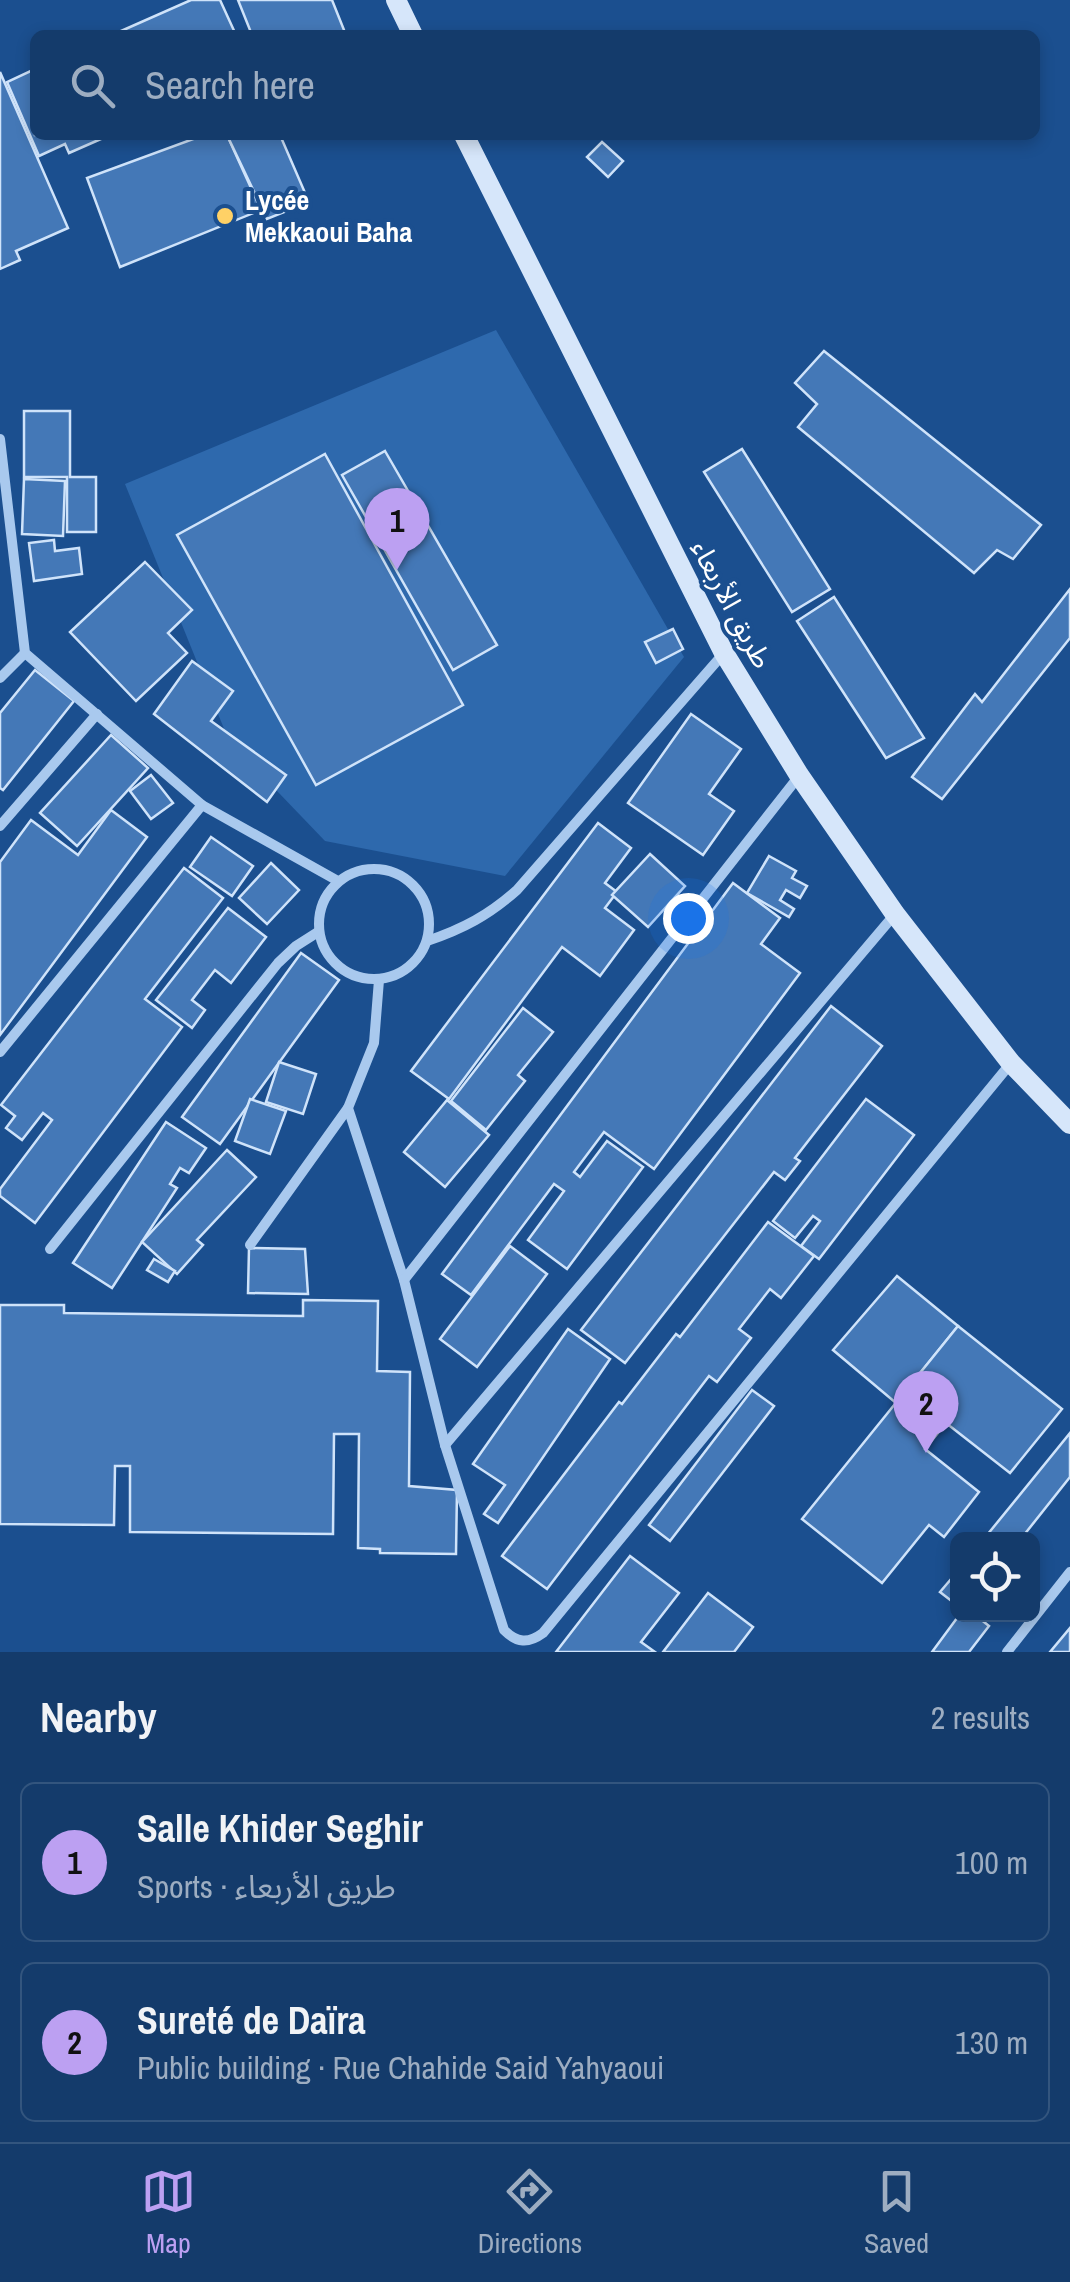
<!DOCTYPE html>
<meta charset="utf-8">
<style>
body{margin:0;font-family:"Archivo Narrow","Noto Sans Arabic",sans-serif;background:#214673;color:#f1f3f6}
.controls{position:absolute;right:30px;bottom:30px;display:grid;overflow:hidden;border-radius:15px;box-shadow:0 5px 15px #0003}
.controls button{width:90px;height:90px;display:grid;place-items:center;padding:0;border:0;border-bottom:2px solid #33557e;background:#143b6b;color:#f1f3f6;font:50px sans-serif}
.you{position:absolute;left:688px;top:918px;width:35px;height:35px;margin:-25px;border:8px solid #fff;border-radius:50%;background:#1a73e8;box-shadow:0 0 0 15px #1a73e833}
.badge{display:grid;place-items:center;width:65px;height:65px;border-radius:50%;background:#bca0f2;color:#111;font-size:32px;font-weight:700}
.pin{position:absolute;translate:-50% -82px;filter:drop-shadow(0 2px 5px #0008)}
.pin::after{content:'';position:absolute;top:52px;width:35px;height:30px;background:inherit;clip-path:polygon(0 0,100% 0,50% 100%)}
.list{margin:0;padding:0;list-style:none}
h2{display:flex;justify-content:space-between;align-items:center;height:130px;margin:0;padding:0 40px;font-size:42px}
h2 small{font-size:32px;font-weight:400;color:#9dadc1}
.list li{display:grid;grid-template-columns:65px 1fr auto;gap:30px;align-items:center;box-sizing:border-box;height:160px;margin:0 20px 20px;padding:0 20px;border:2px solid #33557e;border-radius:15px}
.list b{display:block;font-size:38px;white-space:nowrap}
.list p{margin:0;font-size:32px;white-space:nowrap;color:#9dadc1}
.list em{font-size:32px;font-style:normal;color:#9dadc1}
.icon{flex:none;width:55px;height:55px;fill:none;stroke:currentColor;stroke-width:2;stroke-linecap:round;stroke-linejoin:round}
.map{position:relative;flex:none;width:1070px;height:1652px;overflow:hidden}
.search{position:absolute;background:#143b6b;box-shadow:0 5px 15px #0003;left:30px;right:30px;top:30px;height:110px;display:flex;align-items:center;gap:25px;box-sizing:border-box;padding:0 35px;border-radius:15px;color:#9dadc1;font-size:38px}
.sheet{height:490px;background:#143b6b}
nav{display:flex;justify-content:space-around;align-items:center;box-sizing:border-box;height:140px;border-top:2px solid #33557e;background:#143b6b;font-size:28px;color:#9dadc1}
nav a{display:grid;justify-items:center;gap:5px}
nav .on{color:#bca0f2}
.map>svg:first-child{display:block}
</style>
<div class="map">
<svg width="1070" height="1652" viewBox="0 0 1070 1652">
<rect width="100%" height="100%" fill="#1b4f8f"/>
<polygon fill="#2e69ad" points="496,330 684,657 505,876 325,841 229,741 125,484"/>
<g fill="#4478b7" stroke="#cfe3fa" stroke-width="2.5">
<polygon points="191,0 220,0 236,35 112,35"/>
<polygon points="238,0 332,0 346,35 252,35"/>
<polygon points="35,69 35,135 110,135 69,153 65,144 39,156 7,82"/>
<polygon points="0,72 68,228 16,251 20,260 0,269"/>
<polygon points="204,135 227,135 261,210 120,267 87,178"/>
<polygon points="227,135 280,135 309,202 267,219"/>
<polygon points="602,142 623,161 608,177 587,157"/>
<polygon points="824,351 1041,525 1013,559 997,550 974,573 798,427 817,404 795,383"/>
<polygon points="24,411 70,411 70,477 96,477 96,532 67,532 67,477 24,477"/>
<polygon points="742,449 830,589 792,612 704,472"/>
<polygon points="385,451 497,645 453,670 342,475"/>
<polygon points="325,454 463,705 316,785 177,535"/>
<polygon points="24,479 65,481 63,536 22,534"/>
<polygon points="54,540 55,551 79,548 82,574 34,581 29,543"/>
<polygon points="145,562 192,610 168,633 187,653 136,701 70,632"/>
<polygon points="1070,589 1070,638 942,799 912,777 975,694 982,702"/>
<polygon points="834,597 924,738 886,758 797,621"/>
<polygon points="673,629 683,649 656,663 645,642"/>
<polygon points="192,661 233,691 211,721 286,775 267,802 154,714"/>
<polygon points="35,670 74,701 3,790 0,788 0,713"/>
<polygon points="691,714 741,749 709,794 734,811 703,855 628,803"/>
<polygon points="111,735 148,768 77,846 40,813"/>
<polygon points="151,775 173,803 151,819 130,791"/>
<polygon points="111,810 147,837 0,1035 0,862 31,820 78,855"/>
<polygon points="598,823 631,848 605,883 617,892 605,908 634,930 600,976 562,947 449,1099 411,1071"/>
<polygon points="211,837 253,866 232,896 190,867"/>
<polygon points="650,854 685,886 648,927 612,895"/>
<polygon points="769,856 796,871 792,878 807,886 800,898 786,890 780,900 794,909 789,917 747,893"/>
<polygon points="271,863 299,890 267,924 239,898"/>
<polygon points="184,868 223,898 145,999 182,1027 35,1223 0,1196 0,1189 52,1120 43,1113 22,1140 6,1128 15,1116 1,1105"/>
<polygon points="733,883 780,918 761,944 800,973 654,1169 604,1132 574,1172 580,1177 607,1141 643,1167 567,1269 528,1240 564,1191 554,1184 471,1295 442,1274"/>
<polygon points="228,908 266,937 231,983 215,970 192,1000 205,1010 192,1028 156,1000"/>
<polygon points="301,953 339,980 220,1144 182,1117"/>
<polygon points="831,1006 882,1046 795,1158 800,1161 785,1180 774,1172 625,1363 581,1330"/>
<polygon points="523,1008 553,1032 518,1075 525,1081 486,1130 451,1101"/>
<polygon points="279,1062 316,1074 303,1114 266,1102"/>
<polygon points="250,1099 286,1111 270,1154 235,1141"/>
<polygon points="866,1099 914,1135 819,1259 801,1246 820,1221 813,1216 795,1238 773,1221"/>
<polygon points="447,1100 489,1135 445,1187 404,1152"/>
<polygon points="166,1122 206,1148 189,1173 180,1168 170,1184 177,1188 112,1288 73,1263"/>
<polygon points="227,1150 256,1177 197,1240 203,1245 177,1274 142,1242"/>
<polygon points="768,1222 814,1256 781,1298 770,1289 739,1329 751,1338 717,1382 709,1376 547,1589 502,1556 619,1402 622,1404 676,1334 680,1337"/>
<polygon points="510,1246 547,1274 477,1367 440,1339"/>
<polygon points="249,1248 305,1249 308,1294 248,1293"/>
<polygon points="154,1259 175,1271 168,1282 147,1270"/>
<polygon points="897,1276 958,1326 896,1403 833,1350"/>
<polygon points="303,1300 378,1301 377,1371 410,1372 409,1486 457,1490 456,1554 380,1553 380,1549 358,1548 359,1434 334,1434 333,1534 130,1532 130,1466 115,1466 114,1525 0,1524 0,1305 64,1305 64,1313 303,1316"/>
<polygon points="958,1326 1062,1409 1010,1473 946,1423 925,1449 979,1492 944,1537 929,1525 882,1583 802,1519"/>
<polygon points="568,1329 610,1359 498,1523 484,1514 505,1485 473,1464"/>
<polygon points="752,1390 774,1406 670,1541 649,1525"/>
<polygon points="1070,1433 1070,1477 1020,1540 983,1540"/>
<polygon points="630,1556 679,1593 641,1642 655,1652 556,1652"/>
<polygon points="958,1571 958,1606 940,1592"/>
<polygon points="708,1593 753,1627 734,1652 663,1652"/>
<polygon points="960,1614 974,1614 989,1626 969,1652 932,1652"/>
<polygon points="1070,1628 1070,1652 1050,1652"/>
</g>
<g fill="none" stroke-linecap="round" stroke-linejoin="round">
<g stroke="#a9c9ee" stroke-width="10">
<polyline points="0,439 25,653 202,805 338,881"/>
<polyline points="0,678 25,653"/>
<polyline points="0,826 97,714"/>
<circle cx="374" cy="924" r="55"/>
<path d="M427,941c36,-12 62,-26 90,-51l207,-237"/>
<path d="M379,980l-5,63 -26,65 56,172 41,165 59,185c13,13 24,14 39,3l468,-570"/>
<polyline points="0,1052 202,805"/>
<polyline points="250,1245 348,1108"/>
<polyline points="50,1249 278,963 296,946 318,932"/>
<polyline points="404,1280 799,776"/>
<polyline points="445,1445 895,914"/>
<polyline points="1007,1652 1070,1572"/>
</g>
<g stroke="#d6e6fa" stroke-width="20">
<polyline points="396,0 413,35"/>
<polyline points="464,135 724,653 799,775 895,914 1011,1063 1070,1124"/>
</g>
</g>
<circle fill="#ffd166" stroke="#1b4f8f" stroke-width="4" cx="225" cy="216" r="10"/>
<g text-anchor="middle" stroke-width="8" stroke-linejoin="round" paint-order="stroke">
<g font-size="28" font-weight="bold" fill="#fff" stroke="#1b4f8f" text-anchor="start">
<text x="245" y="210">Lycée<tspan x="245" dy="32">Mekkaoui Baha</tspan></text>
</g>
<g font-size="28" fill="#fff" stroke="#1b4f8f">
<text transform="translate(732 604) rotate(62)" y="10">طريق الأربعاء</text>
</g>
</g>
</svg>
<div class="controls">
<button><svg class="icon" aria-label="locate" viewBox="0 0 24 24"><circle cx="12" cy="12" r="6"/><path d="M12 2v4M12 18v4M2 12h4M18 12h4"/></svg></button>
</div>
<div class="you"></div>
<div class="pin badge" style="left:397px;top:570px">1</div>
<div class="pin badge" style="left:926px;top:1453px">2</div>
<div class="search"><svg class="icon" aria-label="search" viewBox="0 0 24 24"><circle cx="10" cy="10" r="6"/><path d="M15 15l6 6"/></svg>Search here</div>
</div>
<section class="sheet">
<h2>Nearby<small>2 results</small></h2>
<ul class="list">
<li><span class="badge">1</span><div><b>Salle Khider Seghir</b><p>Sports · طريق الأربعاء</p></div><em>100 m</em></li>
<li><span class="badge">2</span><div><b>Sureté de Daïra</b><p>Public building · Rue Chahide Said Yahyaoui</p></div><em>130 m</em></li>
</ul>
</section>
<nav>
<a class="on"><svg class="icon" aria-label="map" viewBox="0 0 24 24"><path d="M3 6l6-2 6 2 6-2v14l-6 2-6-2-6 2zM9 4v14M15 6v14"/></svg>Map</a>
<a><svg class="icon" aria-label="directions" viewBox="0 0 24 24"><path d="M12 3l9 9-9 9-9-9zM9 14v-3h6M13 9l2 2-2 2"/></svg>Directions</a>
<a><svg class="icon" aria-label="saved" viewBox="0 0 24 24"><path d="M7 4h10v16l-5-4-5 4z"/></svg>Saved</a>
</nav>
